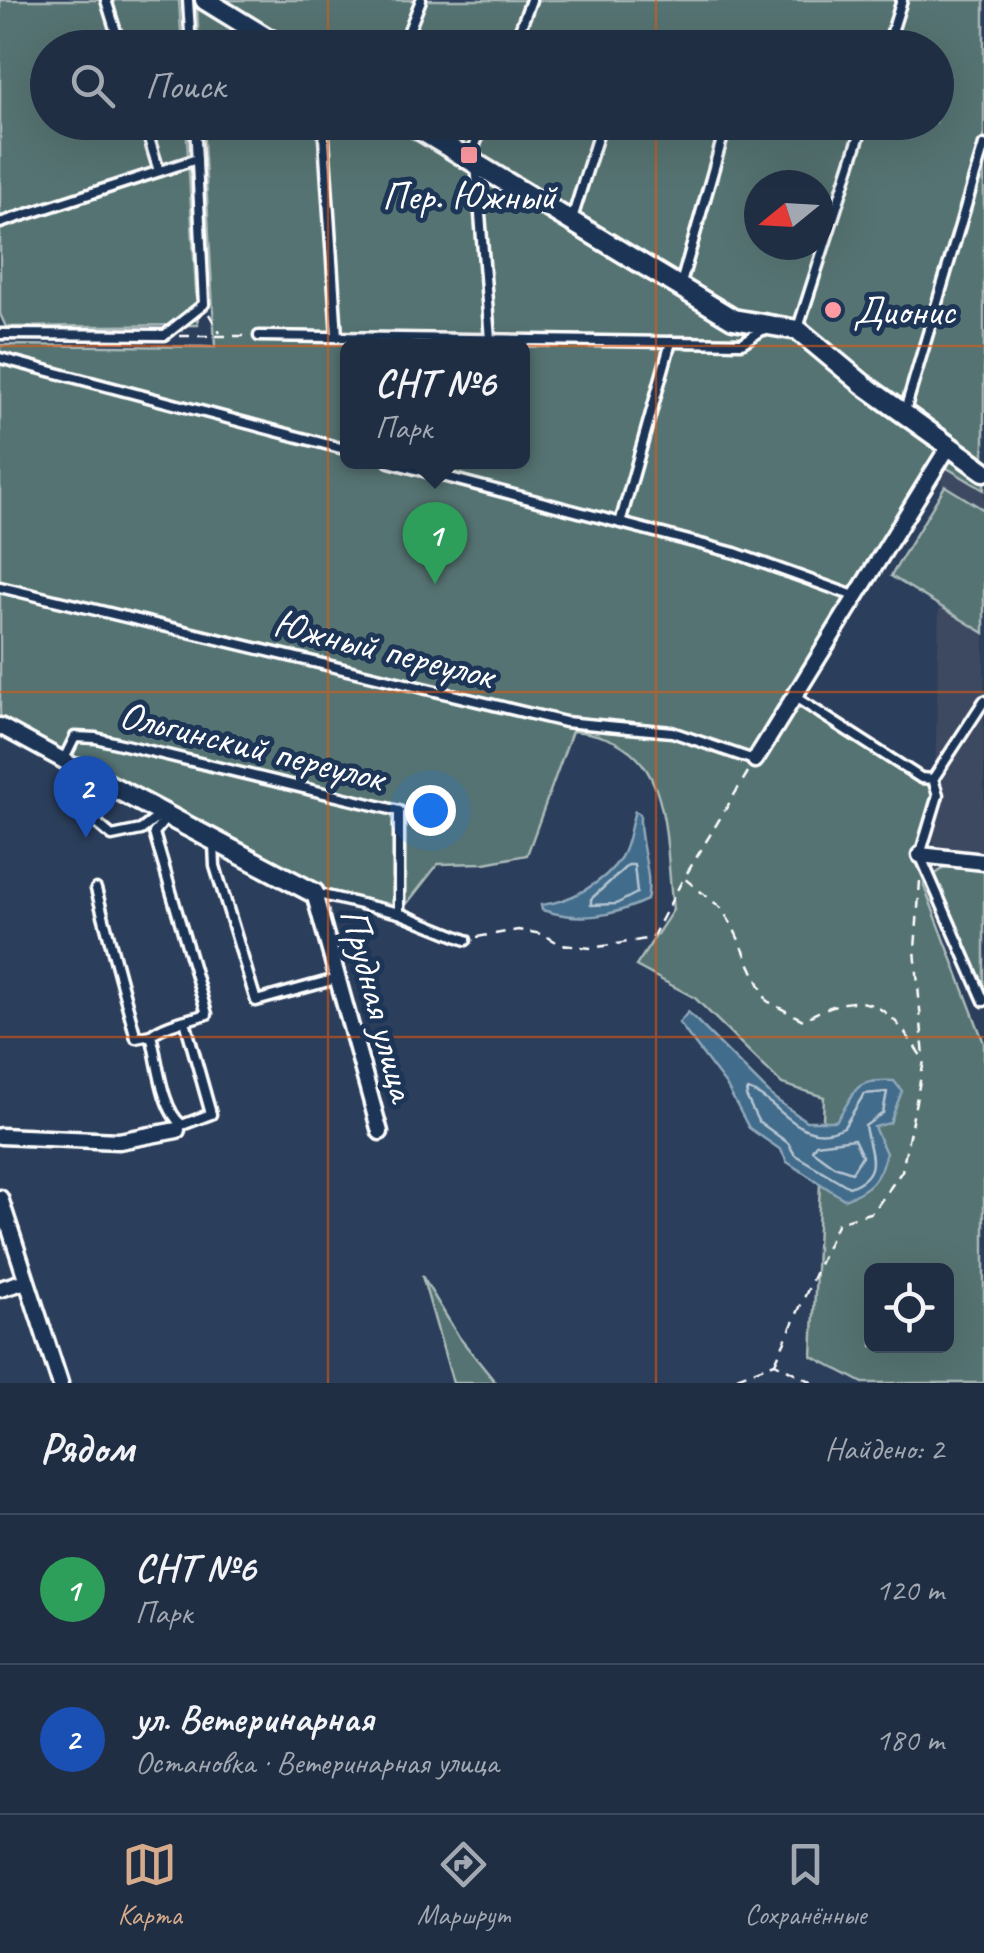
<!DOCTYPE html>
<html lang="ru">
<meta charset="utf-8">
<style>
body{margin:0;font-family:Caveat,sans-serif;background:#28364b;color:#f1f3f6}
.controls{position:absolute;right:30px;bottom:30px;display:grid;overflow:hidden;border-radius:15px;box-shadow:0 10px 40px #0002}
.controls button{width:90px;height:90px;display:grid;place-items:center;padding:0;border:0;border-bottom:2px solid #3d4a5d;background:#202e44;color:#f1f3f6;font:50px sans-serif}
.compass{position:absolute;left:744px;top:170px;width:90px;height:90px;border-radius:50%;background:#202e44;box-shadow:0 10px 40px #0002;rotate:252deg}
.you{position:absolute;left:430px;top:810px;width:35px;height:35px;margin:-25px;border:8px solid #fff;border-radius:50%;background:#1a73e8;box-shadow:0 0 0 15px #1a73e833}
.badge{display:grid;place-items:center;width:65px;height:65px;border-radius:50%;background:#d6ab8b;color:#fff;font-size:32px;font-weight:700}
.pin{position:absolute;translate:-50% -82px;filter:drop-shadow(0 2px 5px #0008)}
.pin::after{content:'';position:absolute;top:52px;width:35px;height:30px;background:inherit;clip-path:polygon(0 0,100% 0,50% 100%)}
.popup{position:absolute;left:340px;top:339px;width:190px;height:130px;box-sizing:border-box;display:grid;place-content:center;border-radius:15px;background:#202e44;filter:drop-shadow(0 2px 8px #0005);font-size:32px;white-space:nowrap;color:#a2a8b2}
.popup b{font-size:38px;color:#f1f3f6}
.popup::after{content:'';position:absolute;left:50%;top:100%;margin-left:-20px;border:20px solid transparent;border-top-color:#202e44}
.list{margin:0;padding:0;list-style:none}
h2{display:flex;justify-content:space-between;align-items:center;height:130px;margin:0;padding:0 40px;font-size:42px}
h2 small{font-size:32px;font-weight:400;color:#a2a8b2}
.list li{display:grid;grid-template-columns:65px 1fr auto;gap:30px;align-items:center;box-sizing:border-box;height:150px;padding:0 40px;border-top:2px solid #3d4a5d}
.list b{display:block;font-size:38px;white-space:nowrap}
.list p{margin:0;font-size:32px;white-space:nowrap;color:#a2a8b2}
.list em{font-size:32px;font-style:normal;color:#a2a8b2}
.icon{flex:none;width:55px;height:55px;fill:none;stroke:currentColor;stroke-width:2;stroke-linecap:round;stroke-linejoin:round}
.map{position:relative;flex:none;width:984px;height:1383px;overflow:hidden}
.search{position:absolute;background:#202e44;box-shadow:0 10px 40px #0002;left:30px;right:30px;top:30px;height:110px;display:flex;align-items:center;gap:25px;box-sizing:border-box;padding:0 35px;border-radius:55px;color:#a2a8b2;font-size:38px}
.sheet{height:430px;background:#202e44}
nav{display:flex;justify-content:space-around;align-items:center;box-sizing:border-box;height:140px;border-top:2px solid #3d4a5d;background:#202e44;font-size:28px;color:#a2a8b2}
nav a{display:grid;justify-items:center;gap:5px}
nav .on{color:#d6ab8b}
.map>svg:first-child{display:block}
</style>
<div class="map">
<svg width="984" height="1383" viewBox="0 0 984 1383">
<rect width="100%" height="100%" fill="#2b3e5b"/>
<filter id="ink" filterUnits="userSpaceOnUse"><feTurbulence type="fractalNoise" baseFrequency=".01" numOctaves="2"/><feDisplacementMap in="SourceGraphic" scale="20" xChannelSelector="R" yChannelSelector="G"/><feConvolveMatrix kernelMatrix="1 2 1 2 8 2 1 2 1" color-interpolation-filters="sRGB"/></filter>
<g filter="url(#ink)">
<polygon fill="#3c4860" points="942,464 984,490 984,860 959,857 933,876"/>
<g fill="#547372" stroke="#aab9b8" stroke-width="2.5" fill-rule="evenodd">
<polygon points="0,0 179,0 182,47 48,48 48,122 186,123 198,325 6,327 0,314"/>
<path d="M212,0h772v490l-42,-25 -143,239 134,75 -9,107 60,157v340h-121l-51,-27 12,-259 -42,-13 -87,-86 -59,-32 37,-56c-10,-81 2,-171 -101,-179l-45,124 -42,8 -47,1 -36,46 -90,-15 -312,-166v-384l215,2 -12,-224 733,-1v-74l-645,-1zM759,185h60v60h-60zM348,346h174v116h-174zM872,1270h74v76h-74z"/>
<polygon points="197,6 268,47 199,47"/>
<polygon points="945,486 984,510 984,633 891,576"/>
<polygon points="959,857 984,860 984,1006 933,876"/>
<polygon points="422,1276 459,1337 496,1383 453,1383"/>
</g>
<g fill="#436c8b" stroke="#8ea7b9" stroke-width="2.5">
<path d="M635,811l5,3c-2,30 13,57 7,86 -36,17 -66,22 -105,10l-1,-5c28,-3 64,-22 80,-48 8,-13 9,-31 14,-46z"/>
<path d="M688,1012l86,86 32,23h30c22,-30 14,-42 58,-40l8,10 -12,32 -16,4 12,26c-7,27 -16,37 -42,46l-57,-37 -6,-12 -32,-22 -23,-43 -47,-62z"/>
</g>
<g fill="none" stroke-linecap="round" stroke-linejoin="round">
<g stroke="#b4c4d1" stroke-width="2.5">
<polygon points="628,865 634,865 637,893 616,904 591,905 591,899"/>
<path d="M748,1090c32,10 51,59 96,37l20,-33 23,-2 -4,21 -18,13c4,25 20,48 -16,61l-54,-32 -7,-12 -30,-22 -12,-25z"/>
<polygon points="854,1139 862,1156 852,1172 834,1166 812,1150 816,1144"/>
</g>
<defs>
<g id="service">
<polyline points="106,0 121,48"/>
<polyline points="188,0 191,48"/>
<polyline points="402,48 421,0"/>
<polyline points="513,48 531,0"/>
<polyline points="887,48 902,0"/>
<polyline points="144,122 159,171"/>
<polyline points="323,122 337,337"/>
<polyline points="469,160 484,122"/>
<polyline points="476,164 490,339"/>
<polyline points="571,222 602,122"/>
<polyline points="0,223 197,159"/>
<polyline points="680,287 727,122"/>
<polyline points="798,328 864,122"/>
<polyline points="0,334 165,335 204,304 195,122"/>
<polyline points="259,336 742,343 764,329"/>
<polyline points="0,358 348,450"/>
<polyline points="904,414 984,145"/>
<polyline points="389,462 735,553 857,597"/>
<polyline points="620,523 671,342"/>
<polyline points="0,587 565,722 672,732 754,760"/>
<polyline points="795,697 921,778 933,779 984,701"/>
<polyline points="63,761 75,737 96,738 399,811 399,913"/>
<polyline points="80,773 99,825 112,836 141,830 163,813"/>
<polyline points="933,779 938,795 920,855 984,1001"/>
<path d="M168,816l-14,17 53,181c-18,6 -41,9 -56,21 7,25 10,74 31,90l29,-11 -26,-93"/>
<polyline points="214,844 215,866 256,1001 336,979"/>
<polyline points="96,889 136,1038 151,1035"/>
<polyline points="314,893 399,913 466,940"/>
</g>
<g id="minor">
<polyline points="0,726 79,769"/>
<polyline points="755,760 949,446"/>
<polyline points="920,855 984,862"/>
<polyline points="314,893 380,1132"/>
<polyline points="0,1136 119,1141 177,1130"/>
<polyline points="0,1198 60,1383"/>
<polyline points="0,1289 26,1281"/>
</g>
<g id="tertiary">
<polyline points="205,0 283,48"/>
<polyline points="407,122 733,319 798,330 864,385 984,471"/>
<polyline points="79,769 314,893"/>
</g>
</defs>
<use href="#service" stroke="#fff" stroke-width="15"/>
<use href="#minor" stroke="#fff" stroke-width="21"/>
<use href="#tertiary" stroke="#fff" stroke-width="25"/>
<g stroke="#fff" stroke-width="2.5" stroke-dasharray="10 8" stroke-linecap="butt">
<polyline points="209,314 220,333"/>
<polyline points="180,336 247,336"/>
<path d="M748,772l-64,106 37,30 11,17 35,76 36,19c62,-36 86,-16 121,41l-22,110 -29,41 -35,10 -63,141"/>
<polyline points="920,881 915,949 924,1058"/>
<polyline points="477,937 518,930 542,934 562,945 592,948 652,938 683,879"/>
<polyline points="720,1383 775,1363 814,1383"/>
</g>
<use href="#service" stroke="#1d3557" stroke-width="8"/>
<use href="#minor" stroke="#1d3557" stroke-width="14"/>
<use href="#tertiary" stroke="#1d3557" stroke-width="18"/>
</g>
</g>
<path fill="none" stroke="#e8590c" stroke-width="2.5" stroke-opacity="0.55" d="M328,0v48M656,0v48M328,122v1261M656,122v1261M0,346h984M0,692h984M0,1037h984"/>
<g fill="#ff9aa2" stroke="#1d3557" stroke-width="4">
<rect x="459" y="145" width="20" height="20" rx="5"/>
<circle cx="833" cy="310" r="10"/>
</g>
<g text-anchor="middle" stroke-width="10" stroke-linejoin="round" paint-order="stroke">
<g font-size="40" fill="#fff" stroke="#1d3557">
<text x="469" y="209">Пер. Южный</text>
<text x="853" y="324" text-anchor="start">Дионис</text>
</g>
<g font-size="40" fill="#fff" stroke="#1d3557">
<text transform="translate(384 648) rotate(14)" y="14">Южный переулок</text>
<text transform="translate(252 745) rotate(14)" y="14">Ольгинский переулок</text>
<text transform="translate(379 1004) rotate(75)" y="14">Прудная улица</text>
</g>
</g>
</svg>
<div class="controls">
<button><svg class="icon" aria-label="locate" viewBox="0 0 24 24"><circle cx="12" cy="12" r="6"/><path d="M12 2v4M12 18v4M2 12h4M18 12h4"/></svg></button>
</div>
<svg class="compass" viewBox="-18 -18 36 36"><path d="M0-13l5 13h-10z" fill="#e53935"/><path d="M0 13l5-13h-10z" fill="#a2a8b2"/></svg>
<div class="you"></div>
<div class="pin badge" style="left:435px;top:584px;background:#2e9e5b">1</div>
<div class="popup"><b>СНТ №6</b>Парк</div>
<div class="pin badge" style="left:86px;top:838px;background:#1a4fb4">2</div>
<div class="search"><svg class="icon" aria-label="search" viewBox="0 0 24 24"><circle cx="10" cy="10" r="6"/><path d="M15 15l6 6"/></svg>Поиск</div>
</div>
<section class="sheet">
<h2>Рядом<small>Найдено: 2</small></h2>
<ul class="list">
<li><span class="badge" style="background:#2e9e5b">1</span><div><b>СНТ №6</b><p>Парк</p></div><em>120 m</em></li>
<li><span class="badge" style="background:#1a4fb4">2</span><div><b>ул. Ветеринарная</b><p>Остановка · Ветеринарная улица</p></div><em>180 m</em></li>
</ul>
</section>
<nav>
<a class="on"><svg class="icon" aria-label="map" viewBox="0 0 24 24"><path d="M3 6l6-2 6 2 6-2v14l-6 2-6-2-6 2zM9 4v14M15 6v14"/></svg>Карта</a>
<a><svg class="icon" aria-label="directions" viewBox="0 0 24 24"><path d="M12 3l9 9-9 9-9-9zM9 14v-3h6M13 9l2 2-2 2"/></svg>Маршрут</a>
<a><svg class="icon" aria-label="saved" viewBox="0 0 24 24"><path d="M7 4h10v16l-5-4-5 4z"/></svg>Сохранённые</a>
</nav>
